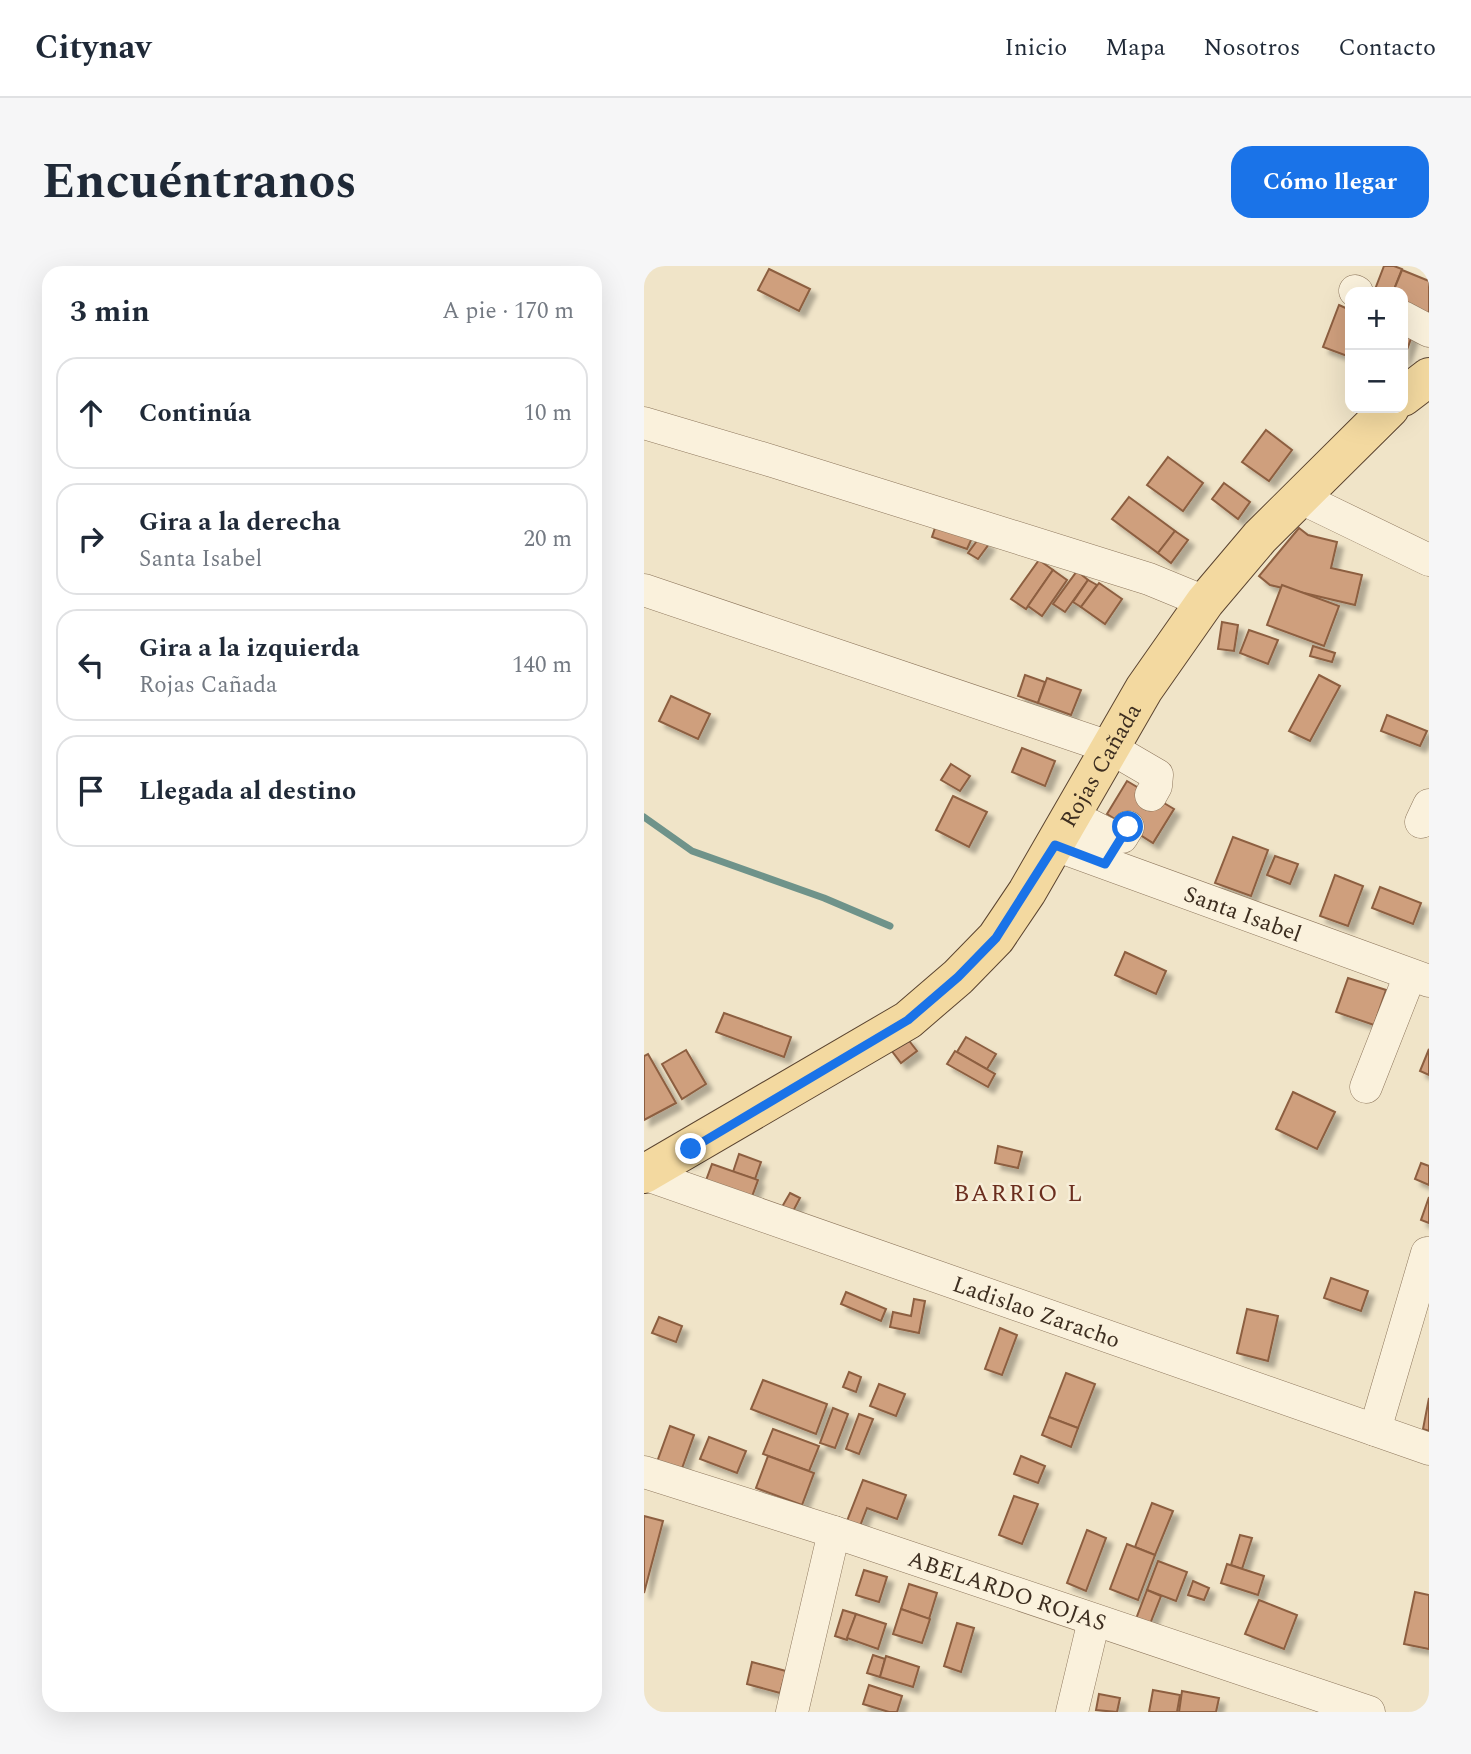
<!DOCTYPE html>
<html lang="es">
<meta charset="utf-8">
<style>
body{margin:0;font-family:Spectral,serif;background:#f6f6f7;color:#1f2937}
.controls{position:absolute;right:21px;top:21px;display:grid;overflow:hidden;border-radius:14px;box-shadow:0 7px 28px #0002}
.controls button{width:63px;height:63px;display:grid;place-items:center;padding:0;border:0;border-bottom:2px solid #e0e1e3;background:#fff;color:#1f2937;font:35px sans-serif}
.stop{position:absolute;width:21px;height:21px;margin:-16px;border:5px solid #1a73e8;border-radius:50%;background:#fff}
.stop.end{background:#1a73e8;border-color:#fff;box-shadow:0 2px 7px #0008}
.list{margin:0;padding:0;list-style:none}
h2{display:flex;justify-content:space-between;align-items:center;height:91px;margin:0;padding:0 28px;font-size:30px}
h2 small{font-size:23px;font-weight:400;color:#747a83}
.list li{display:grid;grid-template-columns:46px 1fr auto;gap:21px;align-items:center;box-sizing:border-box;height:112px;margin:0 14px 14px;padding:0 14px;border:2px solid #e0e1e3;border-radius:21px}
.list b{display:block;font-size:26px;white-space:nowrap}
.list p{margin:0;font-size:23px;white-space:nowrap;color:#747a83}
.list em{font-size:23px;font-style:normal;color:#747a83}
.icon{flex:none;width:38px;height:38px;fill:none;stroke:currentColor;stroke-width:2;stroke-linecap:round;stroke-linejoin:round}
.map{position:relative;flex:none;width:785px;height:1446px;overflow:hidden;border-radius:21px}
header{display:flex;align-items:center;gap:42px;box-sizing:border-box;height:98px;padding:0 35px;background:#fff;border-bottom:2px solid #e0e1e3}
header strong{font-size:33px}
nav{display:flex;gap:38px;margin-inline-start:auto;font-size:24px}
.intro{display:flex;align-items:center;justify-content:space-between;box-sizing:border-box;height:168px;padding:0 42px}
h1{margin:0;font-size:49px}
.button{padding:18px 32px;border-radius:21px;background:#1a73e8;color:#fff;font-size:24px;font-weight:700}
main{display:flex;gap:42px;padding:0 42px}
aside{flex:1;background:#fff;border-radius:21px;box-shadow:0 7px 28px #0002}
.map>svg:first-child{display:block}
</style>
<header>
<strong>Citynav</strong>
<nav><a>Inicio</a><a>Mapa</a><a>Nosotros</a><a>Contacto</a></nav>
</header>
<div class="intro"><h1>Encuéntranos</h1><a class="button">Cómo llegar</a></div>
<main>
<aside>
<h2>3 min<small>A pie · 170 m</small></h2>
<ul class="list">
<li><svg class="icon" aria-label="ahead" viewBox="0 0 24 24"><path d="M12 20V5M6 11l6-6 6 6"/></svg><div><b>Continúa</b></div><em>10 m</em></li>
<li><svg class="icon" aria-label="right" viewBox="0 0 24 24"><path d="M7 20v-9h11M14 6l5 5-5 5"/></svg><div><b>Gira a la derecha</b><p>Santa Isabel</p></div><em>20 m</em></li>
<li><svg class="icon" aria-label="left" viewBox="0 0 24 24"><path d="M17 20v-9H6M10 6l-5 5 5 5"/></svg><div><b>Gira a la izquierda</b><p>Rojas Cañada</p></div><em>140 m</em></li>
<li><svg class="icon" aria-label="arrive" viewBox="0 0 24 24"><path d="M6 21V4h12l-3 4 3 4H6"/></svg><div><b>Llegada al destino</b></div></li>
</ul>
</aside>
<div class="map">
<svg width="785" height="1446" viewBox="0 0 785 1446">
<defs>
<filter id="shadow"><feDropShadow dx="6" dy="6" stdDeviation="2" flood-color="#0004"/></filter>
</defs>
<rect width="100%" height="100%" fill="#f0e4c8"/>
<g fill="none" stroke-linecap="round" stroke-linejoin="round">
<polyline stroke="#6f938a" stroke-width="7" points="0,551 48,585 180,632 246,660"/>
</g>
<g fill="#cf9f7d" stroke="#8d5f41" stroke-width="2" filter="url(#shadow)">
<polygon points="740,0 750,0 758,3 749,26 730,26"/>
<polygon points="125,3 166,23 155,45 114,24"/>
<polygon points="758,4 785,15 785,50 759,45 759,26 749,26"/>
<polygon points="695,39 706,44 706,91 679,81"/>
<polygon points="759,63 769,67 759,95"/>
<polygon points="622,164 648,184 625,215 598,196"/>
<polygon points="524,191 559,217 539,245 503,219"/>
<polygon points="580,217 606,236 594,253 568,233"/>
<polygon points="485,231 531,265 514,287 468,253"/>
<polygon points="292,259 328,272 323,283 288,271"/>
<polygon points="655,262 664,269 693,276 687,302 718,309 711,339 626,319 615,310"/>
<polygon points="531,265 544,274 527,297 514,287"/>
<polygon points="335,272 345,278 334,293 324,287"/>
<polygon points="395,294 409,304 382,343 367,333"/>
<polygon points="409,304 423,314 398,350 384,340"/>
<polygon points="433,305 444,314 421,346 409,338"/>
<polygon points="444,314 453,319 437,341 429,336"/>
<polygon points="455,317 478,333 461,358 437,341"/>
<polygon points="638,319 695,340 680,380 623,359"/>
<polygon points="578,356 594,359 590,385 574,383"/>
<polygon points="605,364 634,374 624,398 596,387"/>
<polygon points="669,380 691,387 688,396 666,390"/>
<polygon points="381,409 401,416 394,437 374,430"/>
<polygon points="675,409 696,420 666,475 645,465"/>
<polygon points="403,412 437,424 427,449 394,437"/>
<polygon points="27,430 66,448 54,473 15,455"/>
<polygon points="743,449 783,465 776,480 737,465"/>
<polygon points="378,482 411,495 401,520 368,506"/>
<polygon points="307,498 326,510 316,525 297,514"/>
<polygon points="483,515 530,543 509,577 463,548"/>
<polygon points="309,530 343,546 325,581 292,564"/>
<polygon points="589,571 624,584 607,630 571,617"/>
<polygon points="631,590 654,598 646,618 623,609"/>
<polygon points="691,609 719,620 704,660 676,650"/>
<polygon points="736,621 777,637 769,658 728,642"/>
<polygon points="481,686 522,705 512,728 471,709"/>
<polygon points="704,712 742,724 730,759 692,746"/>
<polygon points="80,747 147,771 140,791 72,766"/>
<polygon points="322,771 352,788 343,803 313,786"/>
<polygon points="263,772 273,785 257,797 247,784"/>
<polygon points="785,783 785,809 776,805"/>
<polygon points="42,784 62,818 38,833 18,798"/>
<polygon points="311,785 351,808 344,821 303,798"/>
<polygon points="4,788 32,837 0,854 0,790"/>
<polygon points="649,826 691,846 673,883 632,863"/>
<polygon points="354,880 378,886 374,902 351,897"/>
<polygon points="95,888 117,896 111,913 89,906"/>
<polygon points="777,897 785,900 785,919 771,913"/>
<polygon points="68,898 114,914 106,936 60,920"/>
<polygon points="146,927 156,932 146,951 135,946"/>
<polygon points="785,931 785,957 777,954"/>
<polygon points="687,1012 724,1025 717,1045 680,1032"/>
<polygon points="202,1026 242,1043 237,1055 197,1038"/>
<polygon points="270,1033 281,1035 275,1067 246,1061 249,1046 267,1050"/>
<polygon points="603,1043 634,1050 624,1095 593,1087"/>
<polygon points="15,1051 38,1060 32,1076 8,1067"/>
<polygon points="356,1062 373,1069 358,1109 341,1103"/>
<polygon points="205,1106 217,1111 212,1126 199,1121"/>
<polygon points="422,1107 451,1118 434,1162 405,1151"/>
<polygon points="119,1114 183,1138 172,1168 107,1143"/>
<polygon points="235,1118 261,1128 252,1150 226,1140"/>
<polygon points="785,1132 785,1165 779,1163"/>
<polygon points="189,1142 204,1148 191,1182 176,1177"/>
<polygon points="215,1148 229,1153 215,1188 202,1183"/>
<polygon points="405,1151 434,1162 427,1181 398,1169"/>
<polygon points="26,1160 50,1169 37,1205 13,1196"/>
<polygon points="129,1163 175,1180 165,1205 119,1188"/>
<polygon points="65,1171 102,1185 93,1207 56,1193"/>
<polygon points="124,1190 170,1207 158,1239 112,1222"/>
<polygon points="377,1190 401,1200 394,1217 370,1208"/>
<polygon points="219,1214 262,1229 253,1253 223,1242 216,1260 203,1255"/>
<polygon points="370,1230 394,1238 378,1278 355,1269"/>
<polygon points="508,1237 529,1245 511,1289 491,1281"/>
<polygon points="0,1250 19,1255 0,1327"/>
<polygon points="443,1264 462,1272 442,1325 423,1317"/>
<polygon points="596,1269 608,1272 598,1303 587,1299"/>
<polygon points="483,1278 511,1289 494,1334 466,1323"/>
<polygon points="514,1295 543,1306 532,1335 503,1324"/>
<polygon points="583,1298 620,1310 614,1329 577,1317"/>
<polygon points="220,1304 243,1311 235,1336 212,1329"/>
<polygon points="549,1315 565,1322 560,1334 544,1329"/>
<polygon points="265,1318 293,1327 285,1353 257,1343"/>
<polygon points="503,1324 517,1330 506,1358 492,1353"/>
<polygon points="771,1326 785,1329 785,1383 760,1378"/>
<polygon points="615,1334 653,1349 640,1383 601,1368"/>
<polygon points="257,1343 286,1353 278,1377 249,1368"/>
<polygon points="199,1344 212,1348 203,1374 191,1370"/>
<polygon points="212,1348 242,1358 234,1383 203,1372"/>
<polygon points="313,1357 330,1362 317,1406 300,1400"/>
<polygon points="229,1389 241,1393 236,1411 223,1407"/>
<polygon points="242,1390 275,1401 269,1421 236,1411"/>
<polygon points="108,1396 142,1405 136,1427 103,1418"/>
<polygon points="225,1419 258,1430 253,1446 245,1446 219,1438"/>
<polygon points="509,1424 536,1429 533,1446 505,1446"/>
<polygon points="538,1425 575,1432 572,1446 535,1446"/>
<polygon points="455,1428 476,1432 473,1446 452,1444"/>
</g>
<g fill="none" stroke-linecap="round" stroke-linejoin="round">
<defs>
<g id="minor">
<polyline points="711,25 713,26"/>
<polyline points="759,51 785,65"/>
<polyline points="0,157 128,195 505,313 561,336"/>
<polyline points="657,232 785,294"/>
<polyline points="0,324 465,481 513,509 512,520 507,529"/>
<polyline points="428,550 470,571 478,571 484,561"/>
<polyline points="777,556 785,539"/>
<path id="s1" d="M411,579l374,136"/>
<polyline points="722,821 766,709"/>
<path id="s2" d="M0,908l785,275"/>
<polyline points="731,1164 783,987"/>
<path id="s3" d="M0,1206l190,60 535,180"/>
<polyline points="148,1446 190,1266"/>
<polyline points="428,1446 450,1354"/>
</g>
<g id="major">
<polyline points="759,131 785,111"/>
<path id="s4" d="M0,908l264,-154 50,-43 38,-39 31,-46 117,-203 61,-87 55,-65 130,-129"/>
</g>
</defs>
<use href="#minor" stroke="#8d765c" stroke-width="33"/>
<use href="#major" stroke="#5b4430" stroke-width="40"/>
<use href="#minor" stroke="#faf1dc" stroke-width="32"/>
<use href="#major" stroke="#f3d9a0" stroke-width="38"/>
</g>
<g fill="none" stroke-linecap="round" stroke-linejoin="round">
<polyline stroke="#1a73e8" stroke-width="9" points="47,883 264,754 314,711 352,672 411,579 461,598 484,561"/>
</g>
<g text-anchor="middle" stroke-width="5" stroke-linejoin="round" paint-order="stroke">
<g font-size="23" fill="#3d2e20" stroke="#f7eed8">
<text dy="8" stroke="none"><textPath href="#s4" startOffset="628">Rojas Cañada</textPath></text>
<text dy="8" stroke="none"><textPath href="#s1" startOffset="200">Santa Isabel</textPath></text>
<text dy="8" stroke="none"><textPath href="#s2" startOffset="416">Ladislao Zaracho</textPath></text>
<text dy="8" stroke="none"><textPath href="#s3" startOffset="382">ABELARDO ROJAS</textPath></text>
</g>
<g font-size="24" letter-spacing="2" fill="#6b2e1e" stroke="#f7eed8">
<text x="375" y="935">BARRIO L</text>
</g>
</g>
</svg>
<div class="controls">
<button>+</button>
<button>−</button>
</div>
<div class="stop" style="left:484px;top:561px"></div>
<div class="stop end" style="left:47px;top:883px"></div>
</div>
</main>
